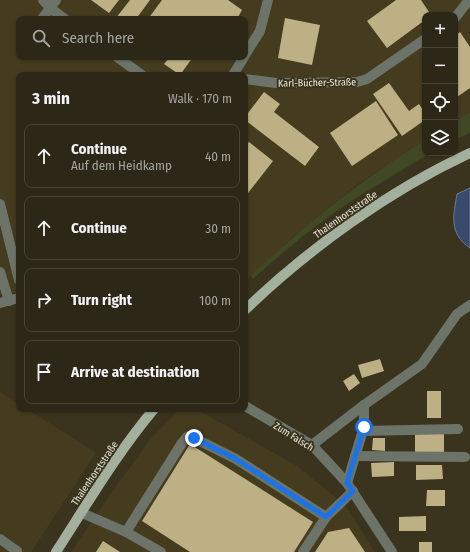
<!DOCTYPE html>
<meta charset="utf-8">
<style>
body{margin:0;font-family:"Fira Sans Condensed",sans-serif;background:#383323;color:#f1f3f6}
.controls{position:absolute;right:12px;top:12px;display:grid;overflow:hidden;border-radius:8px;box-shadow:0 1px 3px #0004}
.controls button{width:36px;height:36px;display:grid;place-items:center;padding:0;border:0;border-bottom:1px solid #484435;background:#2c2716;color:#f1f3f6;font:20px sans-serif}
.stop{position:absolute;width:12px;height:12px;margin:-9px;border:3px solid #1a73e8;border-radius:50%;background:#fff}
.stop.end{background:#1a73e8;border-color:#fff;box-shadow:0 1px 4px #0008}
.list{margin:0;padding:0;list-style:none}
h2{display:flex;justify-content:space-between;align-items:center;height:52px;margin:0;padding:0 16px;font-size:17px}
h2 small{font-size:13px;font-weight:400;color:#a6a5a1}
.list li{display:grid;grid-template-columns:26px 1fr auto;gap:12px;align-items:center;box-sizing:border-box;height:64px;margin:0 8px 8px;padding:0 8px;border:1px solid #484435;border-radius:8px}
.list b{display:block;font-size:15px;white-space:nowrap}
.list p{margin:0;font-size:13px;white-space:nowrap;color:#a6a5a1}
.list em{font-size:13px;font-style:normal;color:#a6a5a1}
.icon{flex:none;width:22px;height:22px;fill:none;stroke:currentColor;stroke-width:2;stroke-linecap:round;stroke-linejoin:round}
.map{position:relative;flex:none;width:470px;height:552px;overflow:hidden}
.search{position:absolute;background:#2c2716;box-shadow:0 1px 3px #0004;left:16px;top:16px;width:232px;height:44px;display:flex;align-items:center;gap:10px;box-sizing:border-box;padding:0 14px;border-radius:8px;color:#a6a5a1;font-size:15px}
.panel{position:absolute;background:#2c2716;box-shadow:0 1px 3px #0004;left:16px;top:72px;width:232px;height:340px;border-radius:8px}
.map>svg:first-child{display:block}
</style>
<div class="map">
<svg width="470" height="552" viewBox="0 0 470 552">
<rect width="100%" height="100%" fill="#3a341e"/>
<g fill="#453c1f" fill-rule="evenodd">
<path d="M0,0h470v112l-15,9v-106h-30v125l-67,44 -71,58 -42,40v-207h-226v218l-19,2zM19,19h226v38h-226z"/>
<polygon points="0,392 19,404 19,409 27,409 96,453 31,552 0,552"/>
<polygon points="180,409 196,409 297,466 345,505 375,552 71,552 111,493 153,436"/>
</g>
<g fill="#404923">
<polygon points="470,112 470,133 455,140 455,121"/>
<path d="M425,140v13h5c-34,21 -70,41 -103,65 -26,19 -50,39 -74,61l-2,-4c54,-50 111,-96 174,-135z"/>
</g>
<path fill="#384b6c" stroke="#6e7a8d" d="M470,188v60c-21,-14 -17,-32 -13,-54z"/>
<g fill="#bcb084">
<polygon points="91,0 119,0 109,13"/>
<polygon points="130,0 150,0 136,19 118,19 116,18"/>
<polygon points="162,0 228,0 242,10 237,19 148,19"/>
<polygon points="396,0 421,0 431,15 425,15 425,20 387,48 367,21"/>
<polygon points="285,18 320,25 312,65 278,58"/>
<polygon points="460,32 470,47 470,88 457,97 455,94 455,36"/>
<polygon points="170,57 193,57 180,75 164,64"/>
<polygon points="389,83 409,111 419,104 425,113 425,120 402,136 373,94"/>
<polygon points="264,92 280,104 274,112 319,147 305,166 245,120 245,117"/>
<polygon points="376,101 398,135 352,166 330,133"/>
<polygon points="249,142 273,161 245,197 245,146"/>
<polygon points="380,359 384,371 362,378 358,365"/>
<polygon points="354,374 360,383 349,391 343,381"/>
<rect x="427" y="391" width="14" height="27"/>
<polygon points="415,433 444,433 444,454 415,455"/>
<polygon points="373,438 385,438 385,451 372,450"/>
<polygon points="190,444 313,522 294,552 190,552 142,521"/>
<polygon points="394,462 394,476 372,477 371,463"/>
<polygon points="416,465 442,465 443,479 416,480"/>
<polygon points="427,490 445,490 445,506 426,506"/>
<polygon points="426,516 426,531 399,531 399,517"/>
<polygon points="349,528 365,552 315,552 328,532"/>
<polygon points="103,541 120,552 96,552"/>
<rect x="419" y="542" width="13" height="10"/>
</g>
<g fill="none" stroke-linecap="round" stroke-linejoin="round">
<g stroke="#6c7369" stroke-width="10">
<polyline points="43,0 50,8 65,19"/>
<polyline points="455,18 469,0"/>
<polyline points="42,19 56,0"/>
<polyline points="245,55 260,31 268,0"/>
<polyline points="117,57 142,75"/>
<polyline points="233,75 244,57"/>
<polyline points="245,79 276,83 357,82 367,79 425,39"/>
<polyline points="0,204 19,280"/>
<polyline points="0,272 9,301"/>
<polyline points="0,303 19,298"/>
<polyline points="245,406 312,445 347,483 392,552"/>
<polyline points="362,431 458,429"/>
<polyline points="312,445 364,405 422,364 457,314 470,305"/>
<polyline points="355,456 465,457"/>
<polyline points="347,483 364,427 364,405"/>
<polyline points="82,513 126,532 161,552"/>
<polyline points="326,517 353,491"/>
<polyline points="126,532 182,443 187,437 190,436 236,459 326,517 303,552"/>
<polyline points="0,539 17,551 17,552"/>
</g>
<g stroke="#a3b09d" stroke-width="10">
<path d="M245,310c63,-61 145,-120 225,-157"/>
<path d="M56,552c31,-48 61,-99 98,-143"/>
</g>
</g>
<g fill="none" stroke-linecap="round" stroke-linejoin="round">
<polyline stroke="#1a73e8" stroke-width="5" points="194,438 236,459 326,517 353,491 347,483 364,427"/>
</g>
<g text-anchor="middle" stroke-width="4" stroke-linejoin="round" paint-order="stroke">
<g font-size="10" fill="#ece8da" stroke="#3a341e">
<text transform="translate(317 82) rotate(-1)" y="4">Karl-Bücher-Straße</text>
<text transform="translate(345 214) rotate(-35)" y="4">Thalenhorststraße</text>
<text transform="translate(294 436) rotate(32)" y="4">Zum Falsch</text>
<text transform="translate(94 473) rotate(-56)" y="4">Thalenhorststraße</text>
</g>
</g>
</svg>
<div class="controls">
<button>+</button>
<button>−</button>
<button><svg class="icon" aria-label="locate" viewBox="0 0 24 24"><circle cx="12" cy="12" r="6"/><path d="M12 2v4M12 18v4M2 12h4M18 12h4"/></svg></button>
<button><svg class="icon" aria-label="layers" viewBox="0 0 24 24"><path d="M12 4l9 5-9 5-9-5zM3 14l9 5 9-5"/></svg></button>
</div>
<div class="stop" style="left:364px;top:427px"></div>
<div class="stop end" style="left:194px;top:438px"></div>
<div class="search"><svg class="icon" aria-label="search" viewBox="0 0 24 24"><circle cx="10" cy="10" r="6"/><path d="M15 15l6 6"/></svg>Search here</div>
<section class="panel">
<h2>3 min<small>Walk · 170 m</small></h2>
<ul class="list">
<li><svg class="icon" aria-label="ahead" viewBox="0 0 24 24"><path d="M12 20V5M6 11l6-6 6 6"/></svg><div><b>Continue</b><p>Auf dem Heidkamp</p></div><em>40 m</em></li>
<li><svg class="icon" aria-label="ahead" viewBox="0 0 24 24"><path d="M12 20V5M6 11l6-6 6 6"/></svg><div><b>Continue</b></div><em>30 m</em></li>
<li><svg class="icon" aria-label="right" viewBox="0 0 24 24"><path d="M7 20v-9h11M14 6l5 5-5 5"/></svg><div><b>Turn right</b></div><em>100 m</em></li>
<li><svg class="icon" aria-label="arrive" viewBox="0 0 24 24"><path d="M6 21V4h12l-3 4 3 4H6"/></svg><div><b>Arrive at destination</b></div></li>
</ul>
</section>
</div>
